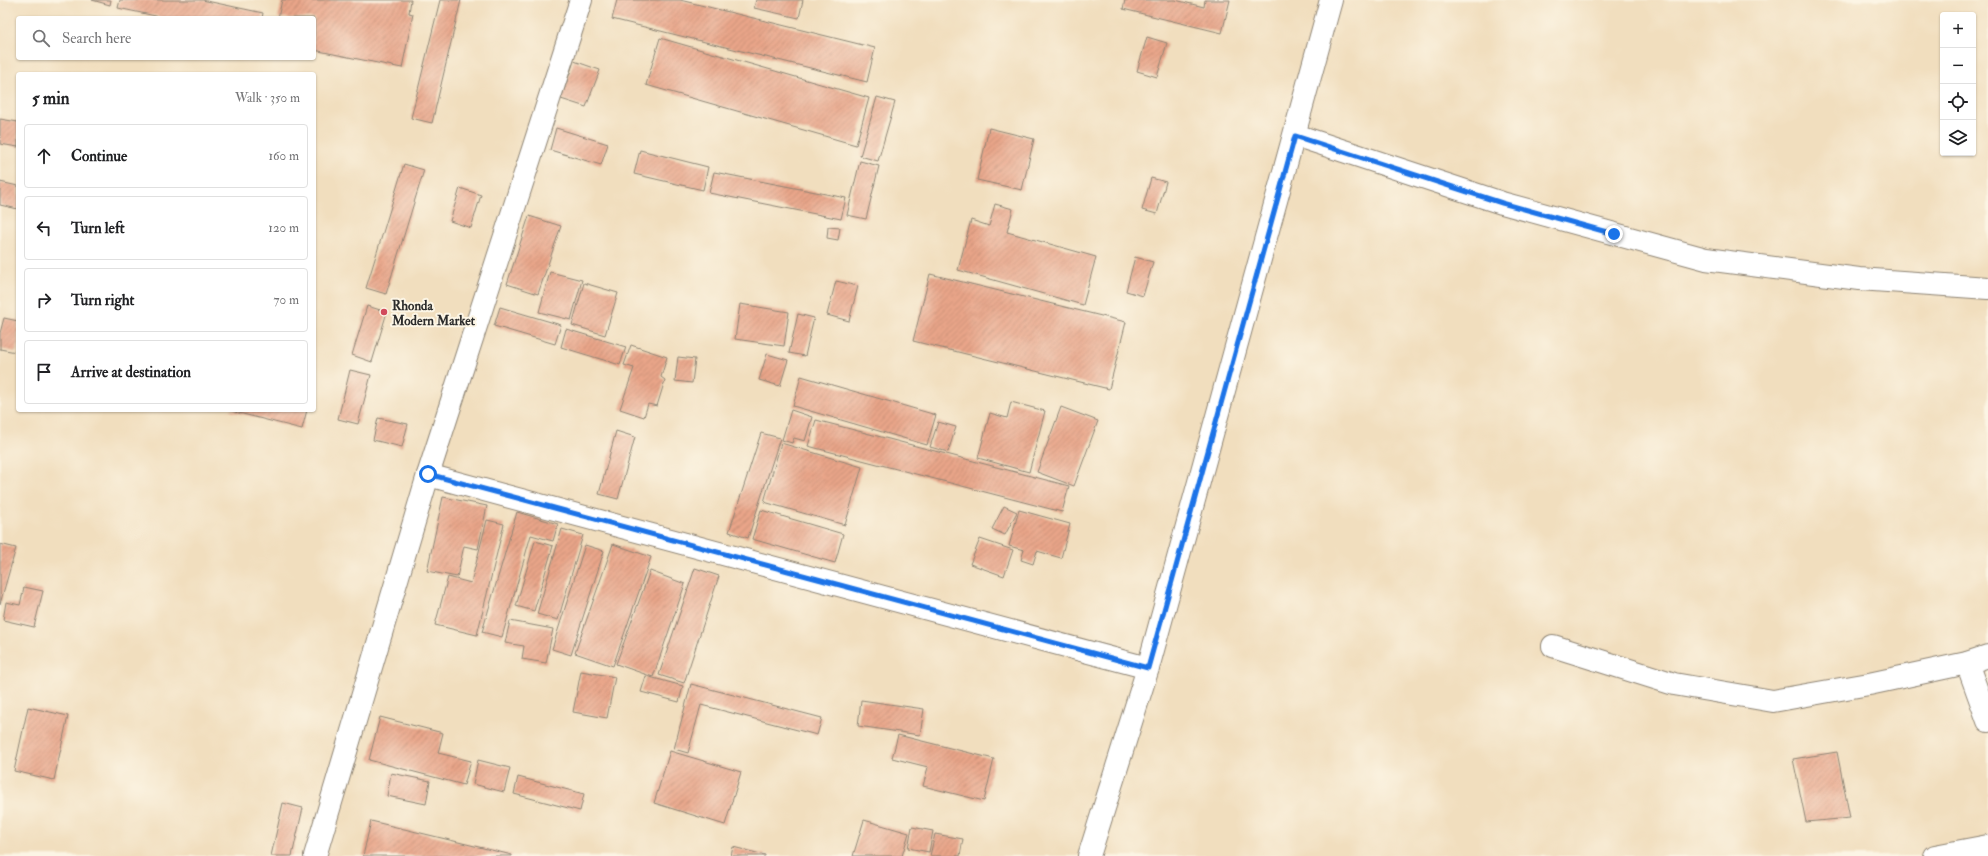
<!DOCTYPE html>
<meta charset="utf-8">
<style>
body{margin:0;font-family:"IM FELL Double Pica",serif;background:#f2f2f2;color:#202124}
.controls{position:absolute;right:12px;top:12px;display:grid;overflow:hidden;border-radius:4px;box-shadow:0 1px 3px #0004}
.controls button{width:36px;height:36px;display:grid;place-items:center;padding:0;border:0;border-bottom:1px solid #e0e0e0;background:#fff;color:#202124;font:20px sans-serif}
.stop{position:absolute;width:12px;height:12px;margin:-9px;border:3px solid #1a73e8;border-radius:50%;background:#fff}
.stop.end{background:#1a73e8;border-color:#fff;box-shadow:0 1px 4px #0008}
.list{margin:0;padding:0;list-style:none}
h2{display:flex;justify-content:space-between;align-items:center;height:52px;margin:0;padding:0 16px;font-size:17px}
h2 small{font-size:13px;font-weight:400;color:#757577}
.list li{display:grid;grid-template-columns:26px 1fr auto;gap:12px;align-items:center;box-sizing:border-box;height:64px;margin:0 8px 8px;padding:0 8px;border:1px solid #e0e0e0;border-radius:4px}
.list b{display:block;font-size:15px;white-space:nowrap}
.list em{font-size:13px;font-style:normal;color:#757577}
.icon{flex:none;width:22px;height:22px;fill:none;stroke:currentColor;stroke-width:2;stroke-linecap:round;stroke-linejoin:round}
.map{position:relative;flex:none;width:1988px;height:856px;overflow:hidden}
.search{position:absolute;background:#fff;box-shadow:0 1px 3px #0004;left:16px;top:16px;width:300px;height:44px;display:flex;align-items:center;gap:10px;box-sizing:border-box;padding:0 14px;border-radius:4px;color:#757577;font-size:15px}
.panel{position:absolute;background:#fff;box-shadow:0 1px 3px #0004;left:16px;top:72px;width:300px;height:340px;border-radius:4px}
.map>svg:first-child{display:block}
</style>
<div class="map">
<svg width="1988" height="856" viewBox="0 0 1988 856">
<defs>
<pattern id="building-hatch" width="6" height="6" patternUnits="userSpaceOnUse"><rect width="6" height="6" fill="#e9a589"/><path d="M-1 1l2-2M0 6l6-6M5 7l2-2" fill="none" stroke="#bd8770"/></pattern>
</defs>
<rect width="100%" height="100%" fill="#fcf5e5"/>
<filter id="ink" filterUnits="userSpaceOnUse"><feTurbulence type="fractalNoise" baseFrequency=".025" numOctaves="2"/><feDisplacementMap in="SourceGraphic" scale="8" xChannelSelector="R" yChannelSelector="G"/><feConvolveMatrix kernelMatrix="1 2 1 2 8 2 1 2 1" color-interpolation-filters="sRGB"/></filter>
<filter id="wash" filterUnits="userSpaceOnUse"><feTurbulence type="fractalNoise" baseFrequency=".012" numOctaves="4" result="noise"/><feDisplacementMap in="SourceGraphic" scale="16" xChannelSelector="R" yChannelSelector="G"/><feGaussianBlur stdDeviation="0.9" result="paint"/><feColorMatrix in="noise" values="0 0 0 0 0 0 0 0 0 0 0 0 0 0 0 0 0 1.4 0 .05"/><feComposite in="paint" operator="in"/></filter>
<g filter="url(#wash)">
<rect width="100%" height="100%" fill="#f1debe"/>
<g id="blocks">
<g fill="url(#building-hatch)">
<polygon points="92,0 111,0 110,5"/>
<polygon points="120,0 202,0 263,13 262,18 165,18 118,8"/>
<polygon points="282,0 411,0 409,13 413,14 402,68 314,50 314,18 278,18"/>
<polygon points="440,0 461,0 432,123 411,118"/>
<polygon points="617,0 680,0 875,48 867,82 612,19"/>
<polygon points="756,0 803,0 799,18 754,8"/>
<polygon points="1125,0 1175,0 1204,7 1205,0 1230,0 1222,33 1123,9"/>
<polygon points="1147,37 1167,43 1157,77 1137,71"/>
<polygon points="660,38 869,98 856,145 646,85"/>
<polygon points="574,61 600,70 586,107 561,99"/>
<polygon points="877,97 895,102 878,161 860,156"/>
<polygon points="0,119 18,122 18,147 0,144"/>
<polygon points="556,128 608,144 601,165 550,150"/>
<polygon points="989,128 1034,139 1022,190 977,180"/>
<polygon points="640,150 708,167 703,190 634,174"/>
<polygon points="860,161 879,166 866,219 847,215"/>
<polygon points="404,164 424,170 386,294 366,288"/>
<polygon points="714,172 846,198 841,219 709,193"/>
<polygon points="1151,178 1166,182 1157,214 1142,210"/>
<polygon points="0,182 18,186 18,209 0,205"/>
<polygon points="460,188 481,195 471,228 450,221"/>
<polygon points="995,204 1013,209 1007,232 1096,257 1083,305 958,270 971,220 989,226"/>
<polygon points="529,216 561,226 538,294 507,284"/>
<polygon points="828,227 840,228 838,240 827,238"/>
<polygon points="1135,257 1153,262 1143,296 1126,291"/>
<polygon points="550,272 582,280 571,320 539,312"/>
<polygon points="930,274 1126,322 1109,389 913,341"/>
<polygon points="836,281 858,286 849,321 827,315"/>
<polygon points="584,283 618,293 605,335 572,325"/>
<polygon points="740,304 789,312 784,346 735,339"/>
<polygon points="367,306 387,312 372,362 352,355"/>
<polygon points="500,307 561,325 555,344 494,326"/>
<polygon points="798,314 814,318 805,356 789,353"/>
<polygon points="4,318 18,321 18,343 16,352 0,349 0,333"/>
<polygon points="566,329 626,347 620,365 561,347"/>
<polygon points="631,345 667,357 661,377 665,380 657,406 648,404 644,417 620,409 634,368 624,365"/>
<polygon points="767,354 788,360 780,386 759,380"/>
<polygon points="678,357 695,359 692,383 675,381"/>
<polygon points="350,370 371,375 358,424 338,419"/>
<polygon points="801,376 936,415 927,445 793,406"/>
<polygon points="1011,402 1045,411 1029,472 978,458 990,413 1007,418"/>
<polygon points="1061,407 1098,421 1074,486 1037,472"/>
<polygon points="227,410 307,410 302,429"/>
<polygon points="791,410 812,417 805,441 794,438 792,443 782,440"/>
<polygon points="378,418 408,424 402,447 373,440"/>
<polygon points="816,420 1069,486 1062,512 808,446"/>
<polygon points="938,422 956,427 948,452 930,447"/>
<polygon points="616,431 635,437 618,499 599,494"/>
<polygon points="761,433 780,438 748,538 729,532"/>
<polygon points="781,443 862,467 845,525 764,502"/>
<polygon points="443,497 487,506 478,549 464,546 457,577 427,571"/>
<polygon points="1004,506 1017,512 1005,535 992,529"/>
<polygon points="761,510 843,534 835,563 752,539"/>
<polygon points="1019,510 1070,524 1061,558 1037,551 1033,564 1021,560 1024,550 1009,546"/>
<polygon points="517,512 558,524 553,541 531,535 502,637 482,632"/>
<polygon points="487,520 504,524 477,635 435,625 448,577 471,583"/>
<polygon points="562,529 583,535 558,620 537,614"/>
<polygon points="980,539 1013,550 1004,576 970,564"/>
<polygon points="535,541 553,546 534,611 516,606"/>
<polygon points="0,544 16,548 0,604"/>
<polygon points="613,544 651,557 613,666 575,653"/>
<polygon points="585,545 604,551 571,655 552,649"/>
<polygon points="695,568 719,576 684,683 659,675"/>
<polygon points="650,571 685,584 653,677 616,664"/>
<polygon points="24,587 43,591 34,627 3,620 6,602 20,605"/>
<polygon points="510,621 553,629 546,663 522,659 524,646 505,643"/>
<polygon points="581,671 615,677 607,718 573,712"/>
<polygon points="646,676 683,686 679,702 641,692"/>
<polygon points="691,684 822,718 817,735 701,705 688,753 674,749"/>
<polygon points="861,700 924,709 920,735 858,726"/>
<polygon points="28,707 68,716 54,780 14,771"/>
<polygon points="380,717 443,733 438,753 471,761 464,785 369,760"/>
<polygon points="898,735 994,759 984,801 923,786 928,767 892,758"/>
<polygon points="670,751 741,772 725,825 654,803"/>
<polygon points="1837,752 1850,818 1806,822 1793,759"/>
<polygon points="478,760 510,768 504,792 473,784"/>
<polygon points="391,773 430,781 426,804 387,796"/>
<polygon points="518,777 584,794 580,811 514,794"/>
<polygon points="283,803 303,808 292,856 271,856"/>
<polygon points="864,820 909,833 902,856 853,856"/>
<polygon points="371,821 512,855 512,856 363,856"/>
<polygon points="912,827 933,831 929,852 908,848"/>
<polygon points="935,834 963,839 960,856 930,856"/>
<polygon points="733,847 765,855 765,856 731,856"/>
</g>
</g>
</g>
<g filter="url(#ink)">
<use href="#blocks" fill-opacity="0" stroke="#8e8474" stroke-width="1"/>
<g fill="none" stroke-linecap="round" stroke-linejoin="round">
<defs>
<g id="minor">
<polyline points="1295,135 1502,203 1706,259 1859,279 1988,288"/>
<polyline points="428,475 1148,668"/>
<polyline points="1553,646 1674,684 1773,701 1869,684 1967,663 1988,656"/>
<polyline points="1967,663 1988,721"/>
<polyline points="315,856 428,475 581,0"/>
<polyline points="1089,856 1148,668 1331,0"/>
<polyline points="1935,856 1988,846"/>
</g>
</defs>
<use href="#minor" stroke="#8e8474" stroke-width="24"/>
<use href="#minor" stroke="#fff" stroke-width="22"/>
</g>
</g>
<g fill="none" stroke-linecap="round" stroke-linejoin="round" filter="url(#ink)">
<polyline stroke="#1a73e8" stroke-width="5" points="428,474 1148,668 1295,136 1502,203 1614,234"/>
</g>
<circle fill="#d1495b" stroke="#fcf5e5" stroke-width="1.5" cx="384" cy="312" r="4"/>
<g text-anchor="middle" stroke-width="4" stroke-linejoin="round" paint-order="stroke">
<g font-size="13" font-weight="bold" fill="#2b2b2b" stroke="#fcf5e5" text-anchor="start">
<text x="392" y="310">Rhonda<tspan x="392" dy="15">Modern Market</tspan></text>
</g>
</g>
</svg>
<div class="controls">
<button>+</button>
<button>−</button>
<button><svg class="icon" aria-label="locate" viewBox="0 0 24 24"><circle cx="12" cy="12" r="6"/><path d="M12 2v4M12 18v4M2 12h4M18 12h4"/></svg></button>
<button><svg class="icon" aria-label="layers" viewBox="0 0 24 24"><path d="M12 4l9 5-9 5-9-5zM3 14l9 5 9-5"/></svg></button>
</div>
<div class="stop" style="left:428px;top:474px"></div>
<div class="stop end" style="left:1614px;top:234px"></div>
<div class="search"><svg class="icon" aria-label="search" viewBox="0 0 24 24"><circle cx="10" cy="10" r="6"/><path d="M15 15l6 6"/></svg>Search here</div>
<section class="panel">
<h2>5 min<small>Walk · 350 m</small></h2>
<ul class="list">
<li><svg class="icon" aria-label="ahead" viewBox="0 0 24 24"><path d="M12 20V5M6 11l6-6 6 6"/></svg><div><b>Continue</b></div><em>160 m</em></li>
<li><svg class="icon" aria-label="left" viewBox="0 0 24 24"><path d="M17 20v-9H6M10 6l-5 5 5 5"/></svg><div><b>Turn left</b></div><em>120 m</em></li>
<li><svg class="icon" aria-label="right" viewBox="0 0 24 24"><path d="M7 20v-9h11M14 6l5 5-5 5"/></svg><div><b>Turn right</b></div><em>70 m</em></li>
<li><svg class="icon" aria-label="arrive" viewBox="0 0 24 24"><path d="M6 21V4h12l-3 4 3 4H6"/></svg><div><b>Arrive at destination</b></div></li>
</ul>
</section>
</div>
